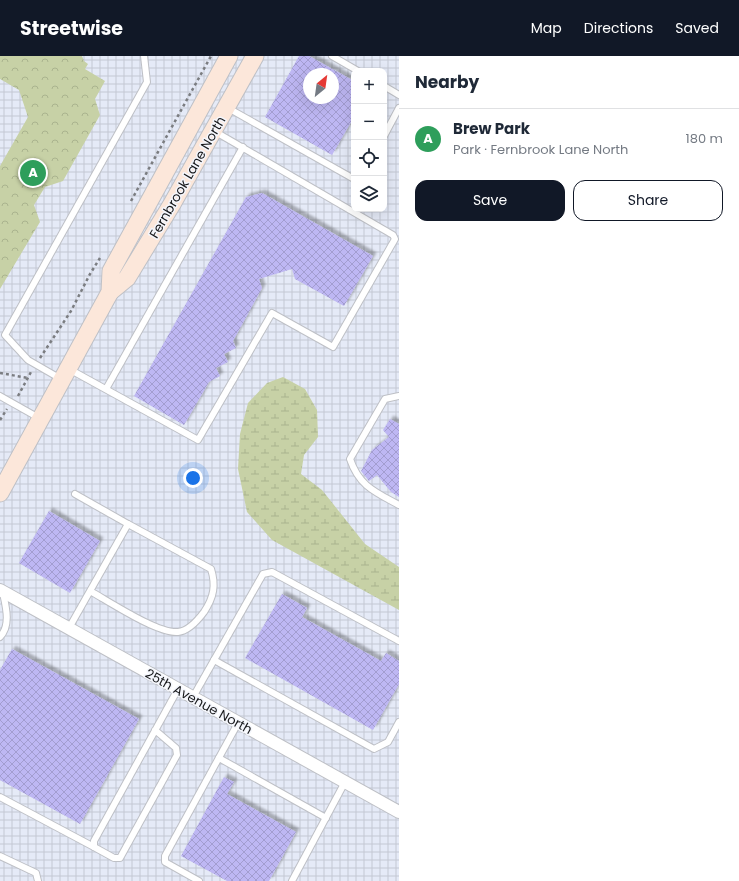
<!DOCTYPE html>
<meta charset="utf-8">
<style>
body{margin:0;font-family:Poppins,sans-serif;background:#f6f6f7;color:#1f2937}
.controls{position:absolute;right:12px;top:12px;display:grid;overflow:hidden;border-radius:8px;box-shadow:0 4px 16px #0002}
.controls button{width:36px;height:36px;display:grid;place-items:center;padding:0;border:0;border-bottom:1px solid #e0e1e3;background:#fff;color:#1f2937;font:20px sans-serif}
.compass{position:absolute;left:303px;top:12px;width:36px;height:36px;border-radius:50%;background:#fff;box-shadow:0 4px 16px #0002;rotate:29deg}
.you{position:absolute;left:193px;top:422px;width:14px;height:14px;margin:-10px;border:3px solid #fff;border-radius:50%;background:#1a73e8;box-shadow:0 0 0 6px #1a73e833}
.badge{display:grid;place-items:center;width:26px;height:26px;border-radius:50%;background:#111827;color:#fff;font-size:13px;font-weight:700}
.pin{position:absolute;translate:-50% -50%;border:2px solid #fff;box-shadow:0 1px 4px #0006}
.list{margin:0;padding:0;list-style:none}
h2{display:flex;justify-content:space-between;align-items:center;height:52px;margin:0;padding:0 16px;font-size:17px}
h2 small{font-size:13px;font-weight:400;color:#747a83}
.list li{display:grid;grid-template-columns:26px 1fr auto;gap:12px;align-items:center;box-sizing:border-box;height:60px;padding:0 16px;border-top:1px solid #e0e1e3}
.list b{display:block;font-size:15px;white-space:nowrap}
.list p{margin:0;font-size:13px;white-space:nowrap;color:#747a83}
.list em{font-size:13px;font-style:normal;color:#747a83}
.actions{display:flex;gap:8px;padding:12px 16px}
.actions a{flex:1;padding:9px 0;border:1px solid #111827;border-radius:12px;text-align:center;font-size:14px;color:#111827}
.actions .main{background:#111827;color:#fff}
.icon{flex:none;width:22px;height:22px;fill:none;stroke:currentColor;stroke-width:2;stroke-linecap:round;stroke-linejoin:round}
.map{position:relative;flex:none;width:399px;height:825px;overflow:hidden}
header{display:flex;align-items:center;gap:24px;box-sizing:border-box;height:56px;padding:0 20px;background:#111827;color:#fff}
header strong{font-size:19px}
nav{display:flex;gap:22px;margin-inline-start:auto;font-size:14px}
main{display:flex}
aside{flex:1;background:#fff}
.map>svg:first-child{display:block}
</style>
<header>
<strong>Streetwise</strong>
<nav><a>Map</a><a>Directions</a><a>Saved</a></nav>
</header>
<main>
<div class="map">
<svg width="399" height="825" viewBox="0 0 399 825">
<defs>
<pattern id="industrial-grid" width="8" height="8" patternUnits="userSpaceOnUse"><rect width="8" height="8" fill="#e5eaf7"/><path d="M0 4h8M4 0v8" fill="none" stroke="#c4c8d3"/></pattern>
<pattern id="wetland-marsh" width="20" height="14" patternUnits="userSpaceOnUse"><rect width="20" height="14" fill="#c7d1a6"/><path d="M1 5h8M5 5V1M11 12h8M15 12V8" fill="none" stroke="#aab38e"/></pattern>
<pattern id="park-crowns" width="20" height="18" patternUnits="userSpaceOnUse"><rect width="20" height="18" fill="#c7d1a6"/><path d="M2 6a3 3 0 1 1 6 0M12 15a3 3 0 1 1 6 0" fill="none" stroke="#aab38e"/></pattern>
<pattern id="building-cross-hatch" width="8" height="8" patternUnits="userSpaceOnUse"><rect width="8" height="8" fill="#beb7f3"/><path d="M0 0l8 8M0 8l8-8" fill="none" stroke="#a39dd0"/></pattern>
<filter id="shadow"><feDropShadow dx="3.5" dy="-3.5" stdDeviation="1" flood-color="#0004"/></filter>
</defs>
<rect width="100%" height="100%" fill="#f4f6fc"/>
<path fill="url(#industrial-grid)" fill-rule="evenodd" d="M0,0h399v825h-399zM354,15h30v138h-30zM309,18h24v24h-24z"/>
<polygon fill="url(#wetland-marsh)" points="283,321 305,333 317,354 318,381 304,399 301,418 322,434 365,488 399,511 399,554 272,484 247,456 238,413 240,378 248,347 267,327"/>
<polygon fill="url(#park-crowns)" points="0,0 82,0 84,5 88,8 85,13 105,25 95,43 100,59 63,125 45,131 34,149 40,166 0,233 0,110 28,61 19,34 0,23"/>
<g fill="url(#building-cross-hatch)" fill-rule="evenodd" filter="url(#shadow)">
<path d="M299,0h10l45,25v36l-22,38 -67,-38zM309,18h24v24h-24z"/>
<polygon points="262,137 373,200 344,250 295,223 292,213 259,223 262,232 233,285 236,292 224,298 228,306 216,312 220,320 209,326 184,369 134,340 246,141"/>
<polygon points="390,363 399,368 399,441 391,436 377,419 369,425 361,415 372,394 389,381 383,374"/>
<polygon points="49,455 100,485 70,537 19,507"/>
<polygon points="282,538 307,552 302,561 381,605 386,597 399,605 399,628 373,674 245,602"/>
<polygon points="12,593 139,663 80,768 0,724 0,614"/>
<polygon points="224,721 234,726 227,738 296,776 269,825 227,825 181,800"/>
</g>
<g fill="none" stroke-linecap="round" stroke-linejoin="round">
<defs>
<g id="lane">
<polyline points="332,0 358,15"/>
<polyline points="384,30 399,39"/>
<polyline points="228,52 354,123"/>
<polyline points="384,80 399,52"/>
<polyline points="69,313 198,384 272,257 333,291 395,183 393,179 214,75"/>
<polyline points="61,323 28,304 5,279 147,26 144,0"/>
<polyline points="106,333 243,91"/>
<polyline points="0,340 39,362"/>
<path d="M399,340l-14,3 -35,60c9,27 25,33 49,46"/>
<polyline points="75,438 128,468"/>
<path d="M69,572l59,-104 83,45c5,16 3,28 -7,43 -6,8 -15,19 -26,20 -20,2 -68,-30 -88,-41"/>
<path d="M0,581c11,-12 6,-30 3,-44"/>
<polyline points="214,604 374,693 388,686 399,666"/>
<polyline points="193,641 263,518 272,516 399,585"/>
<polyline points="155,674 176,692 177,699 120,802 114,802 94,791 94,785 178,633"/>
<polyline points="219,702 326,762"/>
<polyline points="0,741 94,791"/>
<polyline points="0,800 36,817 38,825"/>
<polyline points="199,825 165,806 165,800 238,667"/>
<polyline points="292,825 345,726"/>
</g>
<polyline id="street" points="0,534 399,756"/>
<g id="secondary">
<polyline points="110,236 127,222 172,148 255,0"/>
<polyline points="0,437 110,236 111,215 229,0"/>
</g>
</defs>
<use href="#lane" stroke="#bec0c6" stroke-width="8"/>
<use href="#street" stroke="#bec0c6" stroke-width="14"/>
<use href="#secondary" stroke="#bec0c6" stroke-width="19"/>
<g stroke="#7b7d81" stroke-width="2.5" stroke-dasharray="3 3" stroke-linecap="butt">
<polyline points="131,145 211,0"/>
<polyline points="40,302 71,255 90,218 100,202"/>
<polyline points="0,317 28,322"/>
<polyline points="18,340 31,316"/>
<polyline points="0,364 7,353"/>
</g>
<use href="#lane" stroke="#fff" stroke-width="6"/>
<use href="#street" stroke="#fff" stroke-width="12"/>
<use href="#secondary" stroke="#fce7da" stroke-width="17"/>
</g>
<g text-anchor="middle" stroke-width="3" stroke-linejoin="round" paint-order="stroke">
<g font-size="13" fill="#161719" stroke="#f4f6fc">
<text transform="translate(187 121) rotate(-60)" y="5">Fernbrook Lane North</text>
<text transform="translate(199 645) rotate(29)" y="5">25th Avenue North</text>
</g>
</g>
</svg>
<div class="controls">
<button>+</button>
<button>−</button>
<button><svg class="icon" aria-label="locate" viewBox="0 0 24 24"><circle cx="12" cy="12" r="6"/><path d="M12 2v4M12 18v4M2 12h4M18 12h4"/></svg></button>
<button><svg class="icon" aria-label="layers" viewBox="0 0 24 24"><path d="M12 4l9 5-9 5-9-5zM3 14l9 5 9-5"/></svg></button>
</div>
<svg class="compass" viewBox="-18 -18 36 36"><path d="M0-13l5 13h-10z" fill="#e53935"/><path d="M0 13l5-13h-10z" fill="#747a83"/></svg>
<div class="you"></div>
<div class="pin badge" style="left:33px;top:117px;background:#2e9e5b">A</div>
</div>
<aside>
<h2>Nearby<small></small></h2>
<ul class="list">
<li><span class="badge" style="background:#2e9e5b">A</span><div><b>Brew Park</b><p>Park · Fernbrook Lane North</p></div><em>180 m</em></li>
</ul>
<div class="actions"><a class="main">Save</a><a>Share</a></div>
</aside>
</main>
